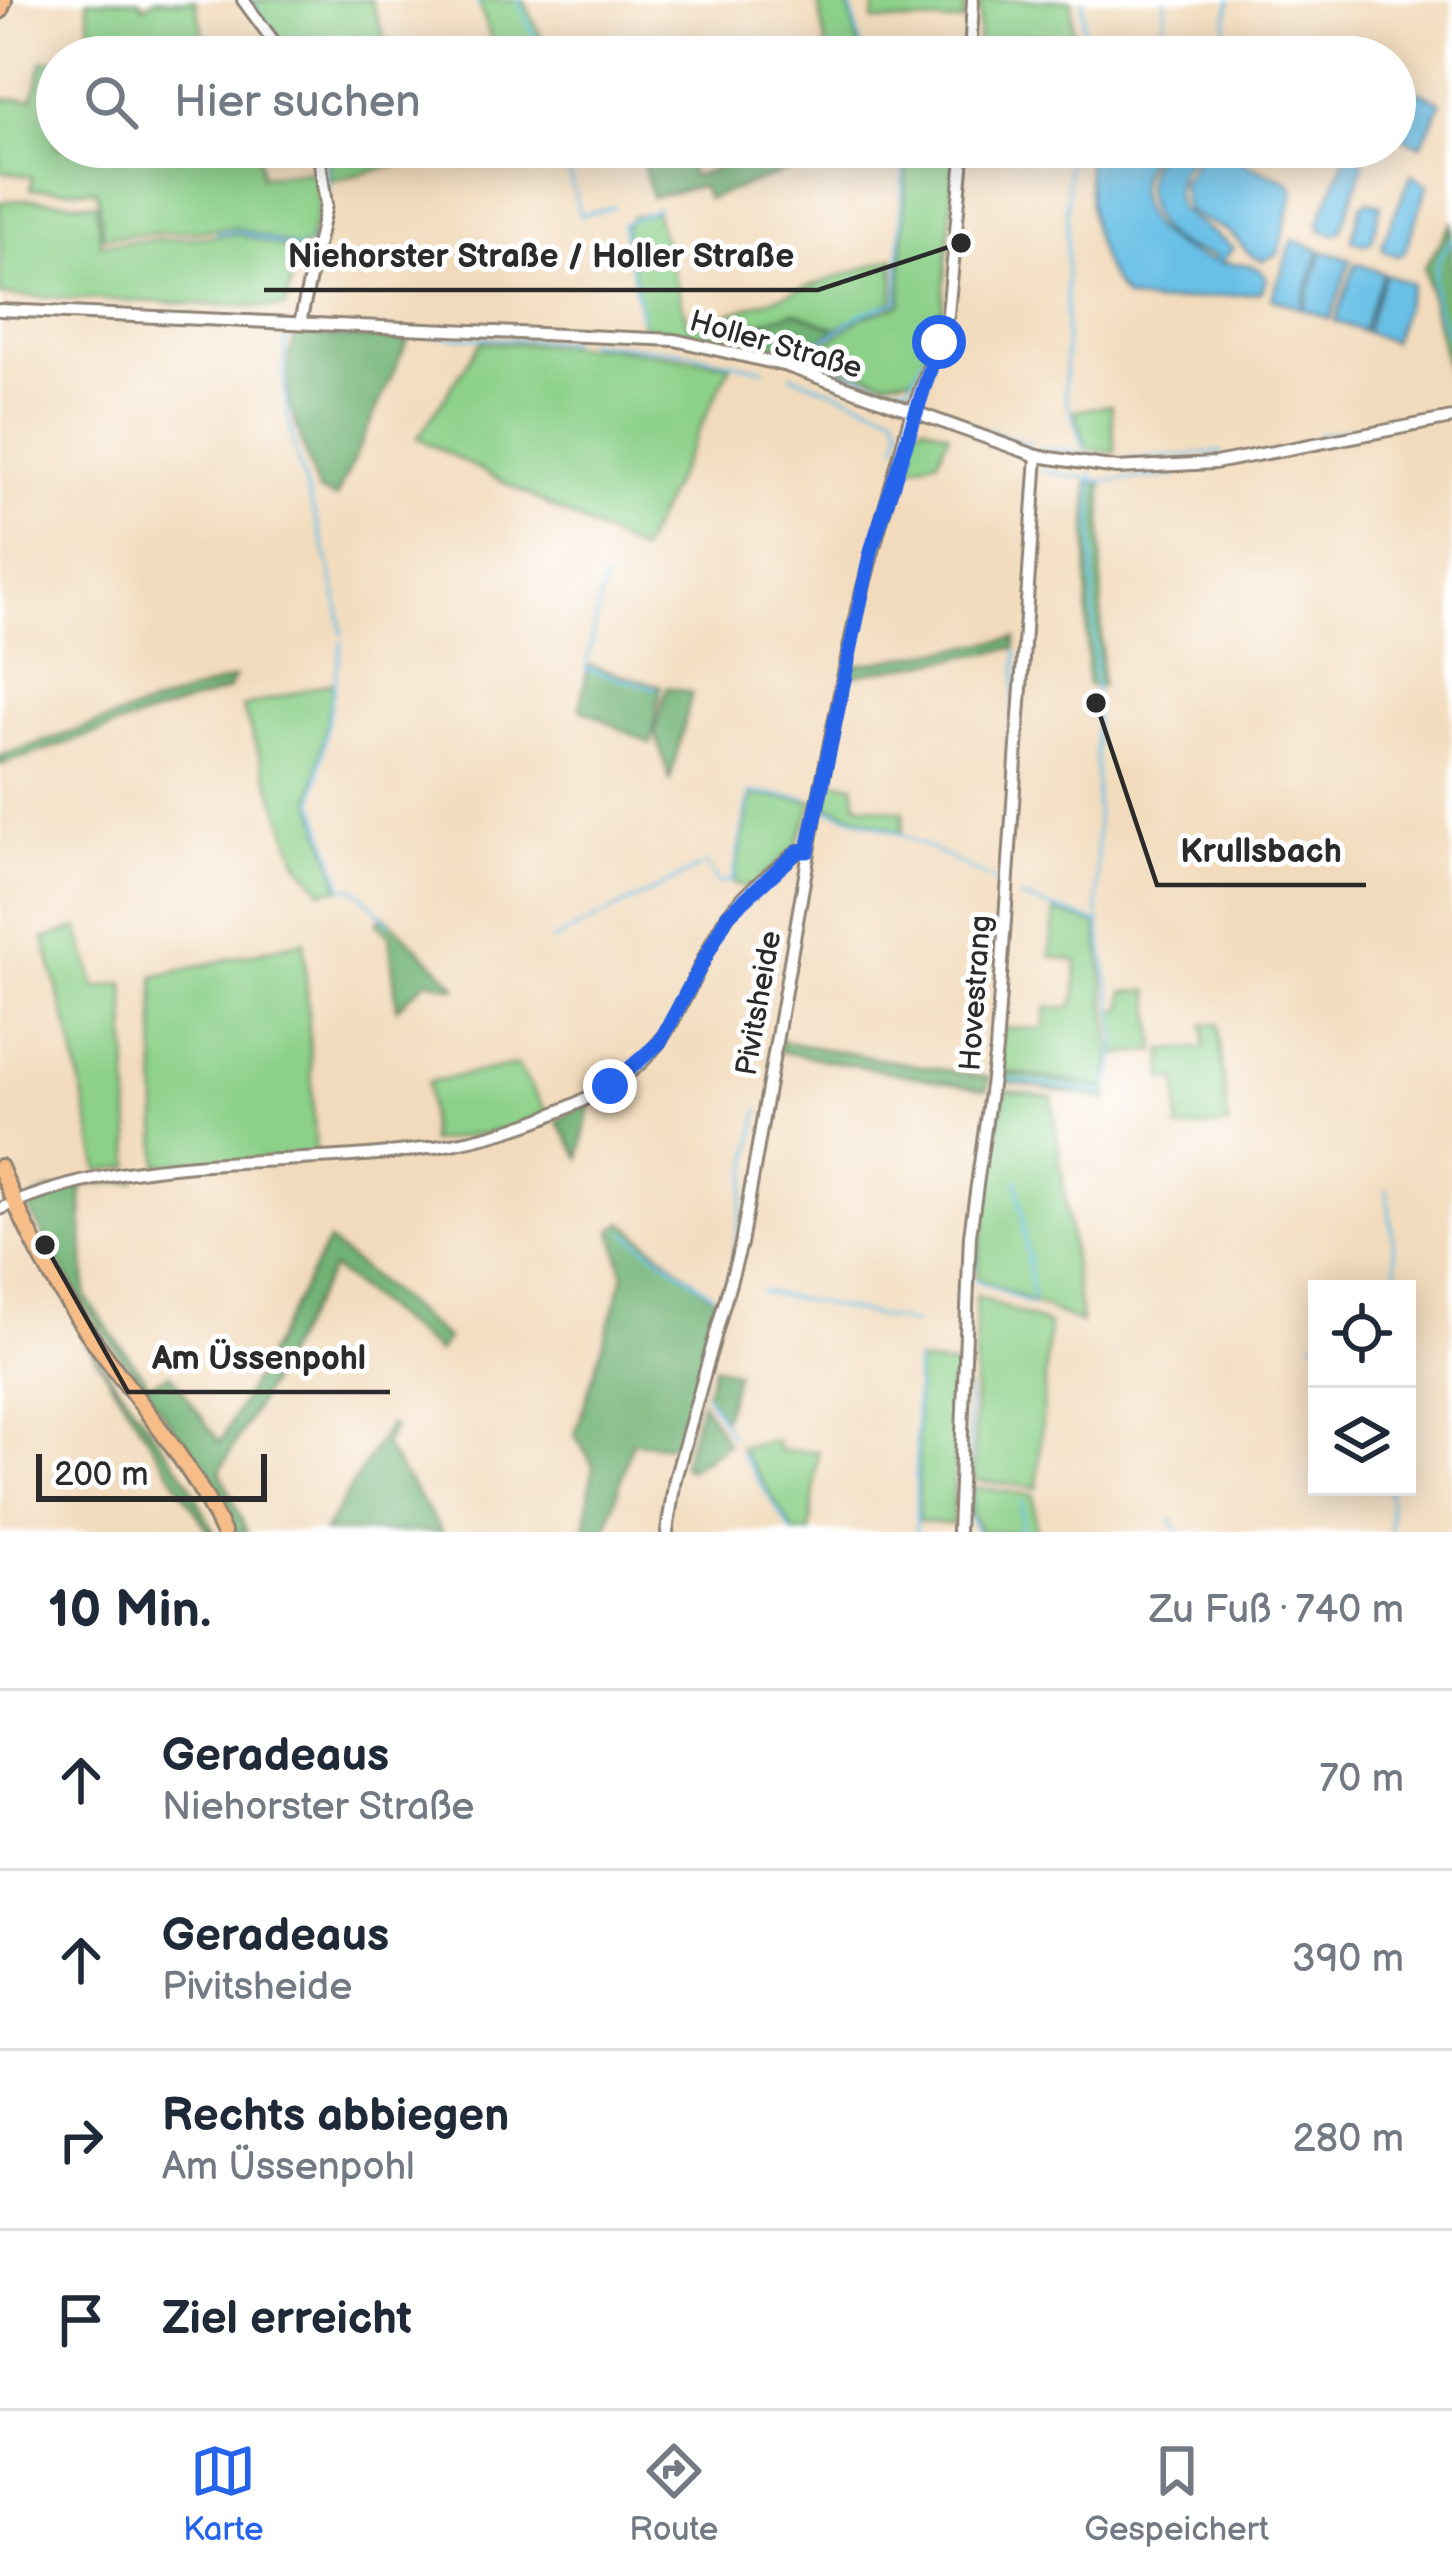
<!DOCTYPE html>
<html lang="de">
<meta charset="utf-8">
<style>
body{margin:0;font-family:"Balsamiq Sans",sans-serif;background:#f2f2f3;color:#1f2937}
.controls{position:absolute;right:36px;bottom:36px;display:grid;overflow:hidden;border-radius:0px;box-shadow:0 6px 30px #0003}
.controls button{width:108px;height:108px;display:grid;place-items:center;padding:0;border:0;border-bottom:3px solid #e0e1e3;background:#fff;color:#1f2937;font:60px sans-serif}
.scale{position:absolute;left:36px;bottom:30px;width:231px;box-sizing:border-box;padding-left:12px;border:6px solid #2b2b2b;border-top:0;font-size:33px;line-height:42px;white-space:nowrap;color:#2b2b2b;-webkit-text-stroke:9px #fff;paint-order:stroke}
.stop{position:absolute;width:36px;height:36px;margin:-27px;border:9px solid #2563eb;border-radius:50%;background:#fff}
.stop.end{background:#2563eb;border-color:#fff;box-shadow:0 3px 12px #0008}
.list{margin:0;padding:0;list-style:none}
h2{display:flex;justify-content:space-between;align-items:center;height:156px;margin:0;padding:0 48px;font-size:51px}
h2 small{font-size:39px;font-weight:400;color:#747a83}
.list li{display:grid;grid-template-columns:78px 1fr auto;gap:36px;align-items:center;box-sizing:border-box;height:180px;padding:0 48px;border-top:3px solid #e0e1e3}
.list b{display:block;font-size:45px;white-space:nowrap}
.list p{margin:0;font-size:39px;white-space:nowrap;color:#747a83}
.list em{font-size:39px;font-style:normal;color:#747a83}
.icon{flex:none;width:66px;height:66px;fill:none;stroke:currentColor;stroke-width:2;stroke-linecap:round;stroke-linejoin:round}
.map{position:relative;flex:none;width:1452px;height:1532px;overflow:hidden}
.search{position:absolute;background:#fff;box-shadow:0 6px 30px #0003;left:36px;right:36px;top:36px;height:132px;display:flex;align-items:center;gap:30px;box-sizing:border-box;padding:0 42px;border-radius:66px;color:#747a83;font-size:45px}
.sheet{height:876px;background:#fff}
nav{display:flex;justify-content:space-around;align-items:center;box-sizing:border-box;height:168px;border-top:3px solid #e0e1e3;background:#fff;font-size:33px;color:#747a83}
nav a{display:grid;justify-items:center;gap:6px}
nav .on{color:#2563eb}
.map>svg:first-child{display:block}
</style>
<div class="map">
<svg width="1452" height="1532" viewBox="0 0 1452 1532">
<rect width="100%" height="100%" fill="#fff"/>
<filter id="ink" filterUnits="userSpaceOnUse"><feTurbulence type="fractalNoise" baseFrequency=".00833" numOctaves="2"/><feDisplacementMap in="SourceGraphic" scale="24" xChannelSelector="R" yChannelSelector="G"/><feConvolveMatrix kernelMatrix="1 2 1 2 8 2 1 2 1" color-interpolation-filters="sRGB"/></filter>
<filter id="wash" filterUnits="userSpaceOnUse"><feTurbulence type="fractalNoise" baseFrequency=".004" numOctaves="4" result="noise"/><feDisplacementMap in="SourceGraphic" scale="48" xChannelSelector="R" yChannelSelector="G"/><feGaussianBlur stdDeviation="2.7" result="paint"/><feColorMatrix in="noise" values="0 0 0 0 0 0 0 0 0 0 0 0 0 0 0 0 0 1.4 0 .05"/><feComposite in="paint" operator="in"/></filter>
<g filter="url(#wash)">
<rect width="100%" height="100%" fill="#f2dbbc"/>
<g fill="#8cd089" stroke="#5c7e5a" stroke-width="3">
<polygon points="87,0 140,0 143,7 155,0 195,0 209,57 93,57"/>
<polygon points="251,0 371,0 391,57 293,57"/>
<polygon points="478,0 524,0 548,52 542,57 497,57"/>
<polygon points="818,0 847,0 862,57 828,57"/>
<polygon points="875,0 965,0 964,22 873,21"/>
<polygon points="980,0 1072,0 1073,57 978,57"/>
<polygon points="43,61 57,61 57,147 258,147 261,176 316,171 319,206 309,244 300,248 237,228 103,237 97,190 31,189 32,177 0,171 0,99 33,99"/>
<polygon points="325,147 473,147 331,181"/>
<polygon points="907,147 957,147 942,311 916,376 885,380 808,356 862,317 901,304"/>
<polygon points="30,199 96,204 101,244 238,234 298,252 285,308 0,295 0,202"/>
<polygon points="655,211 689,327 894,258 894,300 836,328 794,312 746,327 756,346 643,326 624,227 632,217"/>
<polygon points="481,342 609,347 731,364 640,552 418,438"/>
<polygon points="1111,405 1115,453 1087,449 1075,411"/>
<polygon points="923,424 949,433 938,459 899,471 912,430"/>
<polygon points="334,682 312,800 340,888 322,891 298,862 242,707"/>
<polygon points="827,780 854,785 857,804 904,812 902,833 823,805"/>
<polygon points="752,795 814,801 796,846 749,889 733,883"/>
<polygon points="1055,911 1097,924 1112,1054 1106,1088 999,1071 1002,1028 1044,1029 1046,1008 1070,1007 1076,997 1077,961 1050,956"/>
<polygon points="78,928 96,988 125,983 131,1167 99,1170 71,1037 44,939"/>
<polygon points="304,941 316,1157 158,1165 154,977"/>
<polygon points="1150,990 1156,1051 1117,1055 1113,1011 1123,1009 1124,992"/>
<polygon points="1204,1024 1218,1024 1228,1125 1178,1130 1178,1080 1164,1079 1163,1050 1205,1048"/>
<polygon points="517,1065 548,1114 501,1131 430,1142 428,1082"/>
<polygon points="1005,1090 1052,1097 1081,1323 976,1278"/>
<polygon points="976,1296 1049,1325 1037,1488 974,1480"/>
<polygon points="917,1362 959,1366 952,1524 918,1521"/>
<polygon points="776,1441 779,1451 818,1451 810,1532 794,1532 740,1447"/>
<polygon points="973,1487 1033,1495 1036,1532 981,1532 971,1513"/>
</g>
<g fill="#71b275" stroke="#4e6e50" stroke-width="3">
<polygon points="640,147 681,147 692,177 778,147 858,147 707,199 701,186 651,197"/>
<polygon points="1452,223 1452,391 1424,268"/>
<polygon points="794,312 836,328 796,359 756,346 745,327"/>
<polygon points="296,335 408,340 336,498 318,491 288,400 289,355"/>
<polygon points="1088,482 1102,483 1101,687 1087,685"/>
<polygon points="1016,638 1015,648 848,676 850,666"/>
<polygon points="588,665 661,686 651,744 580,708"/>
<polygon points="234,678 228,690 0,765 0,756"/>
<polygon points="667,687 692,693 670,780 655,733"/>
<polygon points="384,915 454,983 456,988 427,980 397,1008 389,934 377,923"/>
<polygon points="780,1041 989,1078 987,1090 778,1051"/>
<polygon points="999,1071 1108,1088 1107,1100 998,1080"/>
<polygon points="591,1101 580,1157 557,1121"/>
<polygon points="134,1174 135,1181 81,1185 86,1298 149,1384 171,1374 220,1443 328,1241 447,1339 437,1352 332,1268 220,1471 247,1532 231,1532 194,1455 81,1302 25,1203 48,1191"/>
<polygon points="623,1222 723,1305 681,1447 632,1442 606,1532 585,1532 593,1465 575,1435 624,1276 612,1230"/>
<polygon points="83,1338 188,1480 214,1532 209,1532"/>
<polygon points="714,1366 736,1372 723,1420 706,1392"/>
<polygon points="702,1401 727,1444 689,1470 682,1464"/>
<polygon points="389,1425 394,1427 384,1445 442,1532 324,1532"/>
</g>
<g fill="#69c0e6" stroke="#4a7688" stroke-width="3">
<polygon points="1400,82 1441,102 1421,145 1395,135"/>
<path d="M1087,147h68c-40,59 3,99 58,114l2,-5c-16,-4 -31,-7 -45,-17 -27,-20 -34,-69 -7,-92h83l-4,11 4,6 42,17 6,10 -16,63 -15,6c-20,-5 -17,-15 -32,-26 -15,-11 -32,-12 -46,-26l-4,-25 18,-28c-22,8 -28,34 -19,55l54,38 -14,15c18,1 37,-3 47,16l-6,13 -106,11 -30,-5c-37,-45 -36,-94 -38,-151z"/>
<polygon points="1348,152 1364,163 1341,231 1334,234 1321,230 1319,222"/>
<polygon points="1412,174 1428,185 1404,253 1398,256 1384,251 1382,244"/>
<polygon points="1369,201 1381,205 1372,241 1366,245 1352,240 1361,206"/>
<polygon points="1293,240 1320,250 1300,308 1272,298"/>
<polygon points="1323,251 1351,260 1330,319 1303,309"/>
<polygon points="1356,263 1383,273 1362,331 1335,321"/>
<polygon points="1385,274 1412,284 1392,342 1365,332"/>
</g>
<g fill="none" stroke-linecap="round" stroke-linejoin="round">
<g stroke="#69c0e6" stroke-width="3">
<polyline points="250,0 269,26"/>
<polyline points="476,0 480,7"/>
<polyline points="518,0 544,57"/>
<polyline points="849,0 864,57"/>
<polyline points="1083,0 1084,57"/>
<polyline points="1163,57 1165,0"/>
<polyline points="1222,57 1230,0"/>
<polyline points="562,147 580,215 614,207"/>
<polyline points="1068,147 1065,395 1085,449"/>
<polyline points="324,149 330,193"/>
<polyline points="624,223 658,208"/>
<polyline points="622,224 642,321"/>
<polyline points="217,233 237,231 310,253 314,237"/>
<path d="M1452,239c-28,31 -21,69 0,103"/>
<path d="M288,329c-21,105 46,202 54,305"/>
<polyline points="309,332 569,341"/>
<polyline points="585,342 680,351 764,369"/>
<polyline points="809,350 863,313 898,301 904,147"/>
<polyline points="808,360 885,385 909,385"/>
<polyline points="791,375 896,414 901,426 897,445"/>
<polyline points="909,385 932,343"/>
<polyline points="937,410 977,426"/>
<polyline points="986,429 1031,445"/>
<polyline points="1318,435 1447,410"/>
<polyline points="1041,448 1110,459"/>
<polyline points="1123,460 1222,452"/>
<polyline points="1042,471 1101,481 1176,476"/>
<polyline points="1092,473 1098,915"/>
<polyline points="604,581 586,669 656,688"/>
<polyline points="342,641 314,801 343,887 356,889 389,922"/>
<polyline points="1009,785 1017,652"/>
<polyline points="821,807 901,834 1000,884"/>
<polyline points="706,863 718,883 732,881 750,793 807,798"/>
<polyline points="1021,898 1099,923"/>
<polyline points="552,941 700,867"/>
<path d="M1006,1079l97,14c29,-46 -1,-122 -4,-173"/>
<polyline points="1017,1179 1033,1298"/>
<polyline points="1387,1190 1399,1289"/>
<polyline points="626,1233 712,1294"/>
<polyline points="733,1254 759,1110"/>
<polyline points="974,1268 1002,1087"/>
<polyline points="974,1279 1032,1305"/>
<polyline points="761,1291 915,1324"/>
<polyline points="1313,1341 1317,1340"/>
<polyline points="916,1362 916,1532"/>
<polyline points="968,1388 970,1477"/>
<polyline points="706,1394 731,1437"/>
<polyline points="740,1452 792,1532"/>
<polyline points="1389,1487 1391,1532"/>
<polyline points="970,1488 968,1514 977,1532"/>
<polyline points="1172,1519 1178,1532"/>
<polyline points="1021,1532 1022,1501"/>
</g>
</g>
</g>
<g filter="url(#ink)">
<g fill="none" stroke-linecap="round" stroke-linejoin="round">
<defs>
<g id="minor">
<polyline points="243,0 285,57"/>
<polyline points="970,57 973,0"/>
<polyline points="0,310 675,340 787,366 1037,456 1117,468 1215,463 1452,418"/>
<polyline points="300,323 326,205 318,147"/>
<path d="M0,1209c205,-90 423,-1 623,-132 54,-35 69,-106 102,-158 18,-27 48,-47 73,-68h10"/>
<polyline points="667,1532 675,1479 741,1244 816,812 857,609 910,418 948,314 964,147"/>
<polyline points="958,1532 970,1235 996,1050 1037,456"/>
</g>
<g id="major">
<polyline points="0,11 4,0"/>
<path d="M0,1167c22,54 48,108 82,157 47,68 106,131 141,208"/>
</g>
</defs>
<use href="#minor" stroke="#8e8374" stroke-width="16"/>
<use href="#major" stroke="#8e8374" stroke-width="20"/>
<use href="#minor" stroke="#fff" stroke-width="10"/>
<use href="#major" stroke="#f7bd88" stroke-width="14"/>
</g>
</g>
<g fill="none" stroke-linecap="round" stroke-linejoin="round" filter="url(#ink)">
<polyline stroke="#2563eb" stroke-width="15" points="610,1086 660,1042 728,915 798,851 808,851 871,551 939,342"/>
</g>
<g text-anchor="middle" stroke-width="10" stroke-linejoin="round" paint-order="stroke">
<g font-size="30" fill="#2b2b2b" stroke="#fff">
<text transform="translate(776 344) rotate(16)" y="10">Holler Straße</text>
<text transform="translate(975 993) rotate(-86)" y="10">Hovestrang</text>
<text transform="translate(758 1003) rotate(-80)" y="10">Pivitsheide</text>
</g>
</g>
<path fill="none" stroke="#2b2b2b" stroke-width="4.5" d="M961 243L818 290H264M1096 703L1157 885H1366M45 1245L128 1392H390"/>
<g fill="#2b2b2b" stroke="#fff" stroke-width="4.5">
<circle cx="961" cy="243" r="12"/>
<circle cx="1096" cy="703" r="12"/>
<circle cx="45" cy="1245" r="12"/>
</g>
<g font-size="33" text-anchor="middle" font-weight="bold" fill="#2b2b2b" stroke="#fff" stroke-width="10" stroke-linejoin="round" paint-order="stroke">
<text x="541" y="267">Niehorster Straße / Holler Straße</text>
<text x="1261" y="862">Krullsbach</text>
<text x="259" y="1369">Am Üssenpohl</text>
</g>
</svg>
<div class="controls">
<button><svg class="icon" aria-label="locate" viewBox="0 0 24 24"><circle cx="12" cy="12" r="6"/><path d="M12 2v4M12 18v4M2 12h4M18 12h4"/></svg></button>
<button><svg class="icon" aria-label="layers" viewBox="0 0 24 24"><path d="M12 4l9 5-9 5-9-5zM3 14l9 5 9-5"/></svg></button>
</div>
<div class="scale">200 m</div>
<div class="stop" style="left:939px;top:342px"></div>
<div class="stop end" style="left:610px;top:1086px"></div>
<div class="search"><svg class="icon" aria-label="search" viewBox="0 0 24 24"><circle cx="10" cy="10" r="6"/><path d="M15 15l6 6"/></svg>Hier suchen</div>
</div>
<section class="sheet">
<h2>10 Min.<small>Zu Fuß · 740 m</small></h2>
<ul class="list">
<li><svg class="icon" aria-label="ahead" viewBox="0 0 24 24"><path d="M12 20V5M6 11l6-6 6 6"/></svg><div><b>Geradeaus</b><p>Niehorster Straße</p></div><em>70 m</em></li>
<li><svg class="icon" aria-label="ahead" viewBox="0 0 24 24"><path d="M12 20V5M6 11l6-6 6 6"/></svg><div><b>Geradeaus</b><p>Pivitsheide</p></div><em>390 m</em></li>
<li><svg class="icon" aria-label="right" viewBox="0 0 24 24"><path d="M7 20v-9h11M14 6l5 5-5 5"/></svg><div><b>Rechts abbiegen</b><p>Am Üssenpohl</p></div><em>280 m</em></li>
<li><svg class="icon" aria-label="arrive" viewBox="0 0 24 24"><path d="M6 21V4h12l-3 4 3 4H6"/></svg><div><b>Ziel erreicht</b></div></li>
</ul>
</section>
<nav>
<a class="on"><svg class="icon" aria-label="map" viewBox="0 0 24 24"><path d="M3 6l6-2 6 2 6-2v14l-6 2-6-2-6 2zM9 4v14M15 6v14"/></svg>Karte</a>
<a><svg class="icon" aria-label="directions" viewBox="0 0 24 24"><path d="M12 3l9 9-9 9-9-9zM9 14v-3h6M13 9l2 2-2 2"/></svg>Route</a>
<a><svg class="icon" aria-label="saved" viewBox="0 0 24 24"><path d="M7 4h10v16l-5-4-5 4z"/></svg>Gespeichert</a>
</nav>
